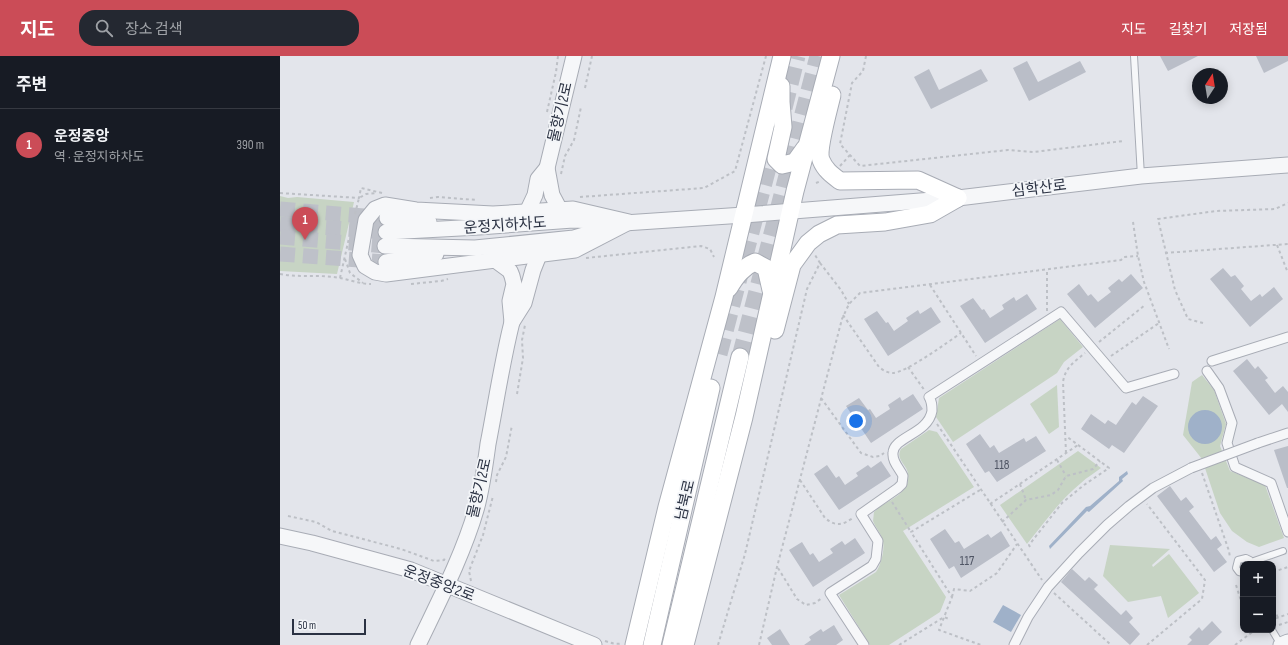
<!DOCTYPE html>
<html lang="ko">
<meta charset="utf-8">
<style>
body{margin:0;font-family:"Sofia Sans Condensed","Noto Sans KR",sans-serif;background:#242831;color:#f1f3f6}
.controls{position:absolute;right:12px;bottom:12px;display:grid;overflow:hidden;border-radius:8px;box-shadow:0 2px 10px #0003}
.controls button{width:36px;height:36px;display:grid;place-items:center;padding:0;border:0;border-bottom:1px solid #363941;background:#171b24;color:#f1f3f6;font:20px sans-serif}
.compass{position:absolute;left:912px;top:12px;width:36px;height:36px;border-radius:50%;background:#171b24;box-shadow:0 2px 10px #0003;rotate:12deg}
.scale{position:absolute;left:12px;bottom:10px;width:74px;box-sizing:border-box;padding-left:4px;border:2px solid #2b3243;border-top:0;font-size:11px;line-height:14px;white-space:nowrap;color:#2b3243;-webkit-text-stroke:3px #f3f5f8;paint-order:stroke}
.you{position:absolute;left:576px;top:365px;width:14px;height:14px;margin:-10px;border:3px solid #fff;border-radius:50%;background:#1a73e8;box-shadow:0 0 0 6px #1a73e833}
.badge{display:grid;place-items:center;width:26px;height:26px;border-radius:50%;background:#cb4c57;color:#fff;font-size:13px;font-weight:700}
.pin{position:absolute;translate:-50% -33px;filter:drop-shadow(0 1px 2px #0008)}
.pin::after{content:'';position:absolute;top:21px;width:14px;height:12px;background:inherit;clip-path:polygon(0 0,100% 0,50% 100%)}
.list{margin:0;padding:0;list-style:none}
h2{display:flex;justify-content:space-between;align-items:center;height:52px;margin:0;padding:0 16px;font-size:17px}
h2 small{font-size:13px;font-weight:400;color:#9ea1a6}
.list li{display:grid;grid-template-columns:26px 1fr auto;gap:12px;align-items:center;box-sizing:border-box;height:72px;padding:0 16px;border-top:1px solid #363941}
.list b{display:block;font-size:15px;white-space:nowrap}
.list p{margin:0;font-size:13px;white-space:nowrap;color:#9ea1a6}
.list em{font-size:13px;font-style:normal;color:#9ea1a6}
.icon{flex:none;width:22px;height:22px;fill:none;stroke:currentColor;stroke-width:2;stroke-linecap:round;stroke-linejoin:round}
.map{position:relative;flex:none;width:1008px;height:589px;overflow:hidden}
header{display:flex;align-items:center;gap:24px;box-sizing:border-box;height:56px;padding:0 20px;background:#cb4c57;color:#fff}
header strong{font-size:19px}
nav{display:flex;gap:22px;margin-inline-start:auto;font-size:14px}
.search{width:280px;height:36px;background:#242831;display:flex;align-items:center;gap:10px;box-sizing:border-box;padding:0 14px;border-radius:16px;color:#9ea1a6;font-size:15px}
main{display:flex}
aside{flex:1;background:#171b24}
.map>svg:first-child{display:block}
</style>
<header>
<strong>지도</strong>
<div class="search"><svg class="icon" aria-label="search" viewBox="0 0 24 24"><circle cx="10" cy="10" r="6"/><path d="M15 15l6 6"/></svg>장소 검색</div>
<nav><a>지도</a><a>길찾기</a><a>저장됨</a></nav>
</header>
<main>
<aside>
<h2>주변<small></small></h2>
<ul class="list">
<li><span class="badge">1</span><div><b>운정중앙</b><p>역 · 운정지하차도</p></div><em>390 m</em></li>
</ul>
</aside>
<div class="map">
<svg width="1008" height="589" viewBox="0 0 1008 589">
<rect width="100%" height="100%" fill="#e3e5eb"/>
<g fill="#c7d4c4">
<polygon points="0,140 8,142 17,141 74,146 57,218 0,215"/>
<polygon points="780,263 803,291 784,306 777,317 673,386 656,361 659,342"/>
<polygon points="922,319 934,334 946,368 940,390 950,415 985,429 1004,482 979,491 967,486 952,475 940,457 922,403 903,379 912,326"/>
<polygon points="777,329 779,371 769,378 750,348"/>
<path d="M649,374l8,2 37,55 -71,44 43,66 -6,15 -51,33h-19l-31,-50 37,-23c5,-7 10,-25 6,-34 -2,-6 -7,-11 -9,-17l1,-9c12,-12 37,-17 34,-38 -1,-10 -13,-14 -7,-25z"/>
<path d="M798,395l23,17c-6,5 -14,9 -20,15 -21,17 -37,40 -54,61l-27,-39z"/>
<polygon points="830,489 890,493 872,509 873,511 889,498 919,537 888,562 881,540 848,546 823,520"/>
</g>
<g fill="#9fb1c9">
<circle cx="925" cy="371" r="17"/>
<polygon points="847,415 848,418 842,423 843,425 809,456 807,455 770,493 769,490 806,451 810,450 839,425 839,421"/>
<polygon points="723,549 741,559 731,576 713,566"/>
</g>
<g fill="#babec8">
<polygon points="880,0 918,0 888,15"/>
<polygon points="976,0 1008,0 1008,5 984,17"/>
<polygon points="747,5 758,26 800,5 806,16 749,45 733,12"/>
<polygon points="649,13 659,34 701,13 708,25 651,53 634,21"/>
<polygon points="943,212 951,221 955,219 964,230 961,233 971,245 980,238 982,241 994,231 1003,243 970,271 930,223"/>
<polygon points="851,218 863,232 815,272 787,238 799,228 808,240 811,238 818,246 831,236 828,232 839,223 842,226"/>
<polygon points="747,238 757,253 705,287 680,250 693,242 702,254 704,253 710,262 724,253 722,249 734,241 736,245"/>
<polygon points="651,251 661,266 608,300 584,263 597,255 606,267 608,266 614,275 628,265 626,262 638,254 640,258"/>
<polygon points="967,303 975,313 978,310 988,322 985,324 995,337 1003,330 1008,336 1008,356 1002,348 989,359 953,315"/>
<polygon points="633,338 643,353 591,387 566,350 579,342 588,354 590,353 596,362 610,353 608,349 620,341 622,345"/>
<polygon points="863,340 878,350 844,397 832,389 829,393 801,373 811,358 825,368 828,364 836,369 852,346 856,349"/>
<polygon points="700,378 710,392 714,389 719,397 744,382 746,386 756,380 766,395 717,426 709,415 705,417 686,388"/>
<polygon points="1008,390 1008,432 1007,432 994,394"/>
<polygon points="601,405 611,420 559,454 534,418 547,409 556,422 559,420 565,429 578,420 576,417 588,409 591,412"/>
<polygon points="890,430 901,445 906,441 914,451 909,455 931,484 936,480 942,489 937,493 947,506 934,516 877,440"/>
<polygon points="665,473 675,487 679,485 684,493 708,478 711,482 721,475 730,490 681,522 674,510 669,513 650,483"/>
<polygon points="575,482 585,497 533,531 509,494 522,486 530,499 533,497 539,506 553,497 550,493 562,485 565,489"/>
<polygon points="792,513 805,525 809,521 818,529 814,533 841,559 846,554 853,562 849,566 860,578 850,589 781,526"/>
<polygon points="932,565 942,576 928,589 907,589 912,584 909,581 919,571 922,575"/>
<polygon points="554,569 563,584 556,589 524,589 531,584 529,581 541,573 543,576"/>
<polygon points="500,573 510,589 492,589 487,582"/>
</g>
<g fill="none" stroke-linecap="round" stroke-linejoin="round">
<g stroke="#bec1c9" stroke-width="15" stroke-dasharray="15 8" stroke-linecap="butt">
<polyline points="0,153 107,162"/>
<polyline points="0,168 106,176"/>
<polyline points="0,181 105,190"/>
<polyline points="0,198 106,206"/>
</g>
<g stroke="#bec1c9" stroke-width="17" stroke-dasharray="17 8" stroke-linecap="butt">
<polyline points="504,52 517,0"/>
<polyline points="439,298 495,85"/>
<polyline points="460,301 538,0"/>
</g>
<defs>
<g id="service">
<polyline points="854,0 861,120"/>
<polyline points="971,506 1003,495"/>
<polyline points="963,517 959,516 956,512 958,504 966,502 970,504 972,508"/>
<polyline points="992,574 1001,589"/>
</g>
<g id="pedestrian">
<polyline points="932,305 1008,281"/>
<polyline points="927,315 939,332 952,367 947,387 955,411 991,427 1008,476"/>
<polyline points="978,387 1008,377"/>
<path d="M584,589l-34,-52 42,-27 4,-7 2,-18 -17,-27 37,-26 4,-4 1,-8c-3,-7 -11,-14 -10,-23 0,-16 35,-19 39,-42 0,-6 0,-9 -3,-14l132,-85 65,76 48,-14"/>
<polyline points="734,589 748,561 768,531 799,497 827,469 849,450 873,432 911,412"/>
</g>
<g id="tertiary">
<polyline points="267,112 294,0"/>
<polygon points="105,149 136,154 213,158 293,153 349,166 295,194 106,218 95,216 85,210 80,199 86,164 95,153"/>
<polyline points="247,156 255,139 258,123 267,112 272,139 280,154"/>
<polyline points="107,162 149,166"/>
<polyline points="106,176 199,171 293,164 315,165"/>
<polyline points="105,190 195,192 294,182 344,167 464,159 678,142 861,120 1008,109"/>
<polyline points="215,204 230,215 232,220 234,228 230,245 232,266 244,247 253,214 259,199"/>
<polyline points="106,206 156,198"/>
<polyline points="0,480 32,487 131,514 314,589"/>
<path d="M138,589c20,-42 45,-90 58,-135 6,-21 9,-44 12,-66 8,-41 14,-82 24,-122"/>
<polyline points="1001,589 1008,586"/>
</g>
<g id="secondary">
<polyline points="501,30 501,46 503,71 496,103 502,109 515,106 525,92"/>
<path d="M552,39c-3,13 -15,55 -11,65 4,10 11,15 19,21l78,-1 40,18"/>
<path d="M449,232c7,-12 14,-21 26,-26l11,6 5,22"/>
<polyline points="495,274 512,209 528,187 539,178 557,169 605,166 650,158 678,142"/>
<polyline points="354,589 387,451 444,241 502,0"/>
<polyline points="372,589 431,332"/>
<polyline points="391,589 460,301"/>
<polyline points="405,589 464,361 515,135 551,0"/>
</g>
</defs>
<use href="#service" stroke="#a8acb5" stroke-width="8"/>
<use href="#pedestrian" stroke="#a8acb5" stroke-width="11"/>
<use href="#tertiary" stroke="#a8acb5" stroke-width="17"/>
<use href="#secondary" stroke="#a8acb5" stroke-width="19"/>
<g stroke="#bdc0c6" stroke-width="2" stroke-dasharray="3 3" stroke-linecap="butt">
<polyline points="586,0 583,15 572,27 560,88 580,110 728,94 754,96 843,85"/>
<polyline points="305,32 312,0"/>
<polyline points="267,56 276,16 278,0"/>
<polyline points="560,110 570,99"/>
<polyline points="281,118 285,100 294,84 301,51"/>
<polyline points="536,127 541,125"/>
<polyline points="0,137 79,142 81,132 102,137"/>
<polyline points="300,141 424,132 455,115 486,0"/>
<polyline points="150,142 158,141 197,144"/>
<polyline points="75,158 79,142 86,138 97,137"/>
<polyline points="853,166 858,200 864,226 889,293"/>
<polyline points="997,189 1008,217"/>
<polyline points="885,197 1008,188"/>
<polyline points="306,202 421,190 430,193 434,201"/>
<polyline points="65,203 70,217 83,227"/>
<polyline points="540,207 561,234 569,248"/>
<path d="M0,218c20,4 40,0 60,4 10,2 20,6 31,6"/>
<polyline points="60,222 69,182"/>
<polyline points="131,228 161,225 168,223"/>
<polyline points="650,229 696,300"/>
<polyline points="767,255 767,214"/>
<path d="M563,259l36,52c4,3 8,6 14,6 14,-1 55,-31 68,-40"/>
<polyline points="923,267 908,263 895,234 878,163 936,155 995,153 1008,147"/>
<polyline points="819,286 865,249"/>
<polyline points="831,300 879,267"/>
<polyline points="628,311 645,335"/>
<polyline points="237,338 243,302 242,284 245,269"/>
<polyline points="541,342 581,397 593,401 600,400 604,397"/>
<polyline points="657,368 762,524"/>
<path d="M786,397l-3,-71c2,-14 11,-20 22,-29"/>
<polyline points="777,404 786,420"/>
<polyline points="922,417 949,495 950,502"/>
<path d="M520,424l25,38c11,9 17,7 28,0"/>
<polyline points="216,426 217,419 226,401 232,369"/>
<polyline points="740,428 746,444"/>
<polyline points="700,434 631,476 672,541 659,574 701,589"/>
<polyline points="612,446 631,476"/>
<polyline points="710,448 798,389"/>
<polyline points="8,460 36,466 52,475 121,493 154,505 164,504 165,502"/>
<polyline points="722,466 746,444 771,439 778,434 786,420 813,413 820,405"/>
<polyline points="750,491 749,489 782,447 804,429 829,412 786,380"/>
<polyline points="498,512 517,543 526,549 535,547 542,542"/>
<polyline points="993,516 1008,511"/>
<polyline points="191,525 189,515 203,479 213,440"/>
<polyline points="956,529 963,551"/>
<polyline points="774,537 831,589"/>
<polyline points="672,541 674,533 690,535 717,517 737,488"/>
<polyline points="993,541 995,555 998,562"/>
<polyline points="995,567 994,563 1008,558"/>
<polyline points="999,569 1008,566"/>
<path d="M325,585c6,2 12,4 17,2"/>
<polyline points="438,589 465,498 527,233 540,207 535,199"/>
<polyline points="479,589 497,511 562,263 569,248 580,237 841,204 844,201 858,200"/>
<polyline points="619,589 664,561 669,563"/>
<polyline points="867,589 922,543 925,524 867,448"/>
<polyline points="955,589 975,574"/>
</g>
<use href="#service" stroke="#f6f7f9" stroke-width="6"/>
<use href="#pedestrian" stroke="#f6f7f9" stroke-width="9"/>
<use href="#tertiary" stroke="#f6f7f9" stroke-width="15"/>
<use href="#secondary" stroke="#fff" stroke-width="17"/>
<defs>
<polyline id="pedestrian-bridge" points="911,412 978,387"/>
</defs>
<use href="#pedestrian-bridge" stroke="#a8acb5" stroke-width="11" stroke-linecap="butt"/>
<use href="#pedestrian-bridge" stroke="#f6f7f9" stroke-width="9"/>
</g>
<g text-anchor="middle" stroke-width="3.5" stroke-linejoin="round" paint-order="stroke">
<g font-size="13" fill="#4f5564">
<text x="722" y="413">118</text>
<text x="687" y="509">117</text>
</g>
<g font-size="15" fill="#2b3243" stroke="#f3f5f8">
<text transform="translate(280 56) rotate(-77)" y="5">물향기2로</text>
<text transform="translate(759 132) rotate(-7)" y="5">심학산로</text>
<text transform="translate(225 169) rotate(-4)" y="5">운정지하차도</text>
<text transform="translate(199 432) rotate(-77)" y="5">물향기2로</text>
<text transform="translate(405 444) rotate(-77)" y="5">남북로</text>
<text transform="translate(159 527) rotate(21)" y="5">운정중앙2로</text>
</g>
</g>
</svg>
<div class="controls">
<button>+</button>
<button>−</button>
</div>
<svg class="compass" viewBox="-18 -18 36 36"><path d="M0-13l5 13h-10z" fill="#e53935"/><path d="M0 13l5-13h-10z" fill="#9ea1a6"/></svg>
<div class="scale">50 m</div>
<div class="you"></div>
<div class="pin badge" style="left:25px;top:184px">1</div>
</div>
</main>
